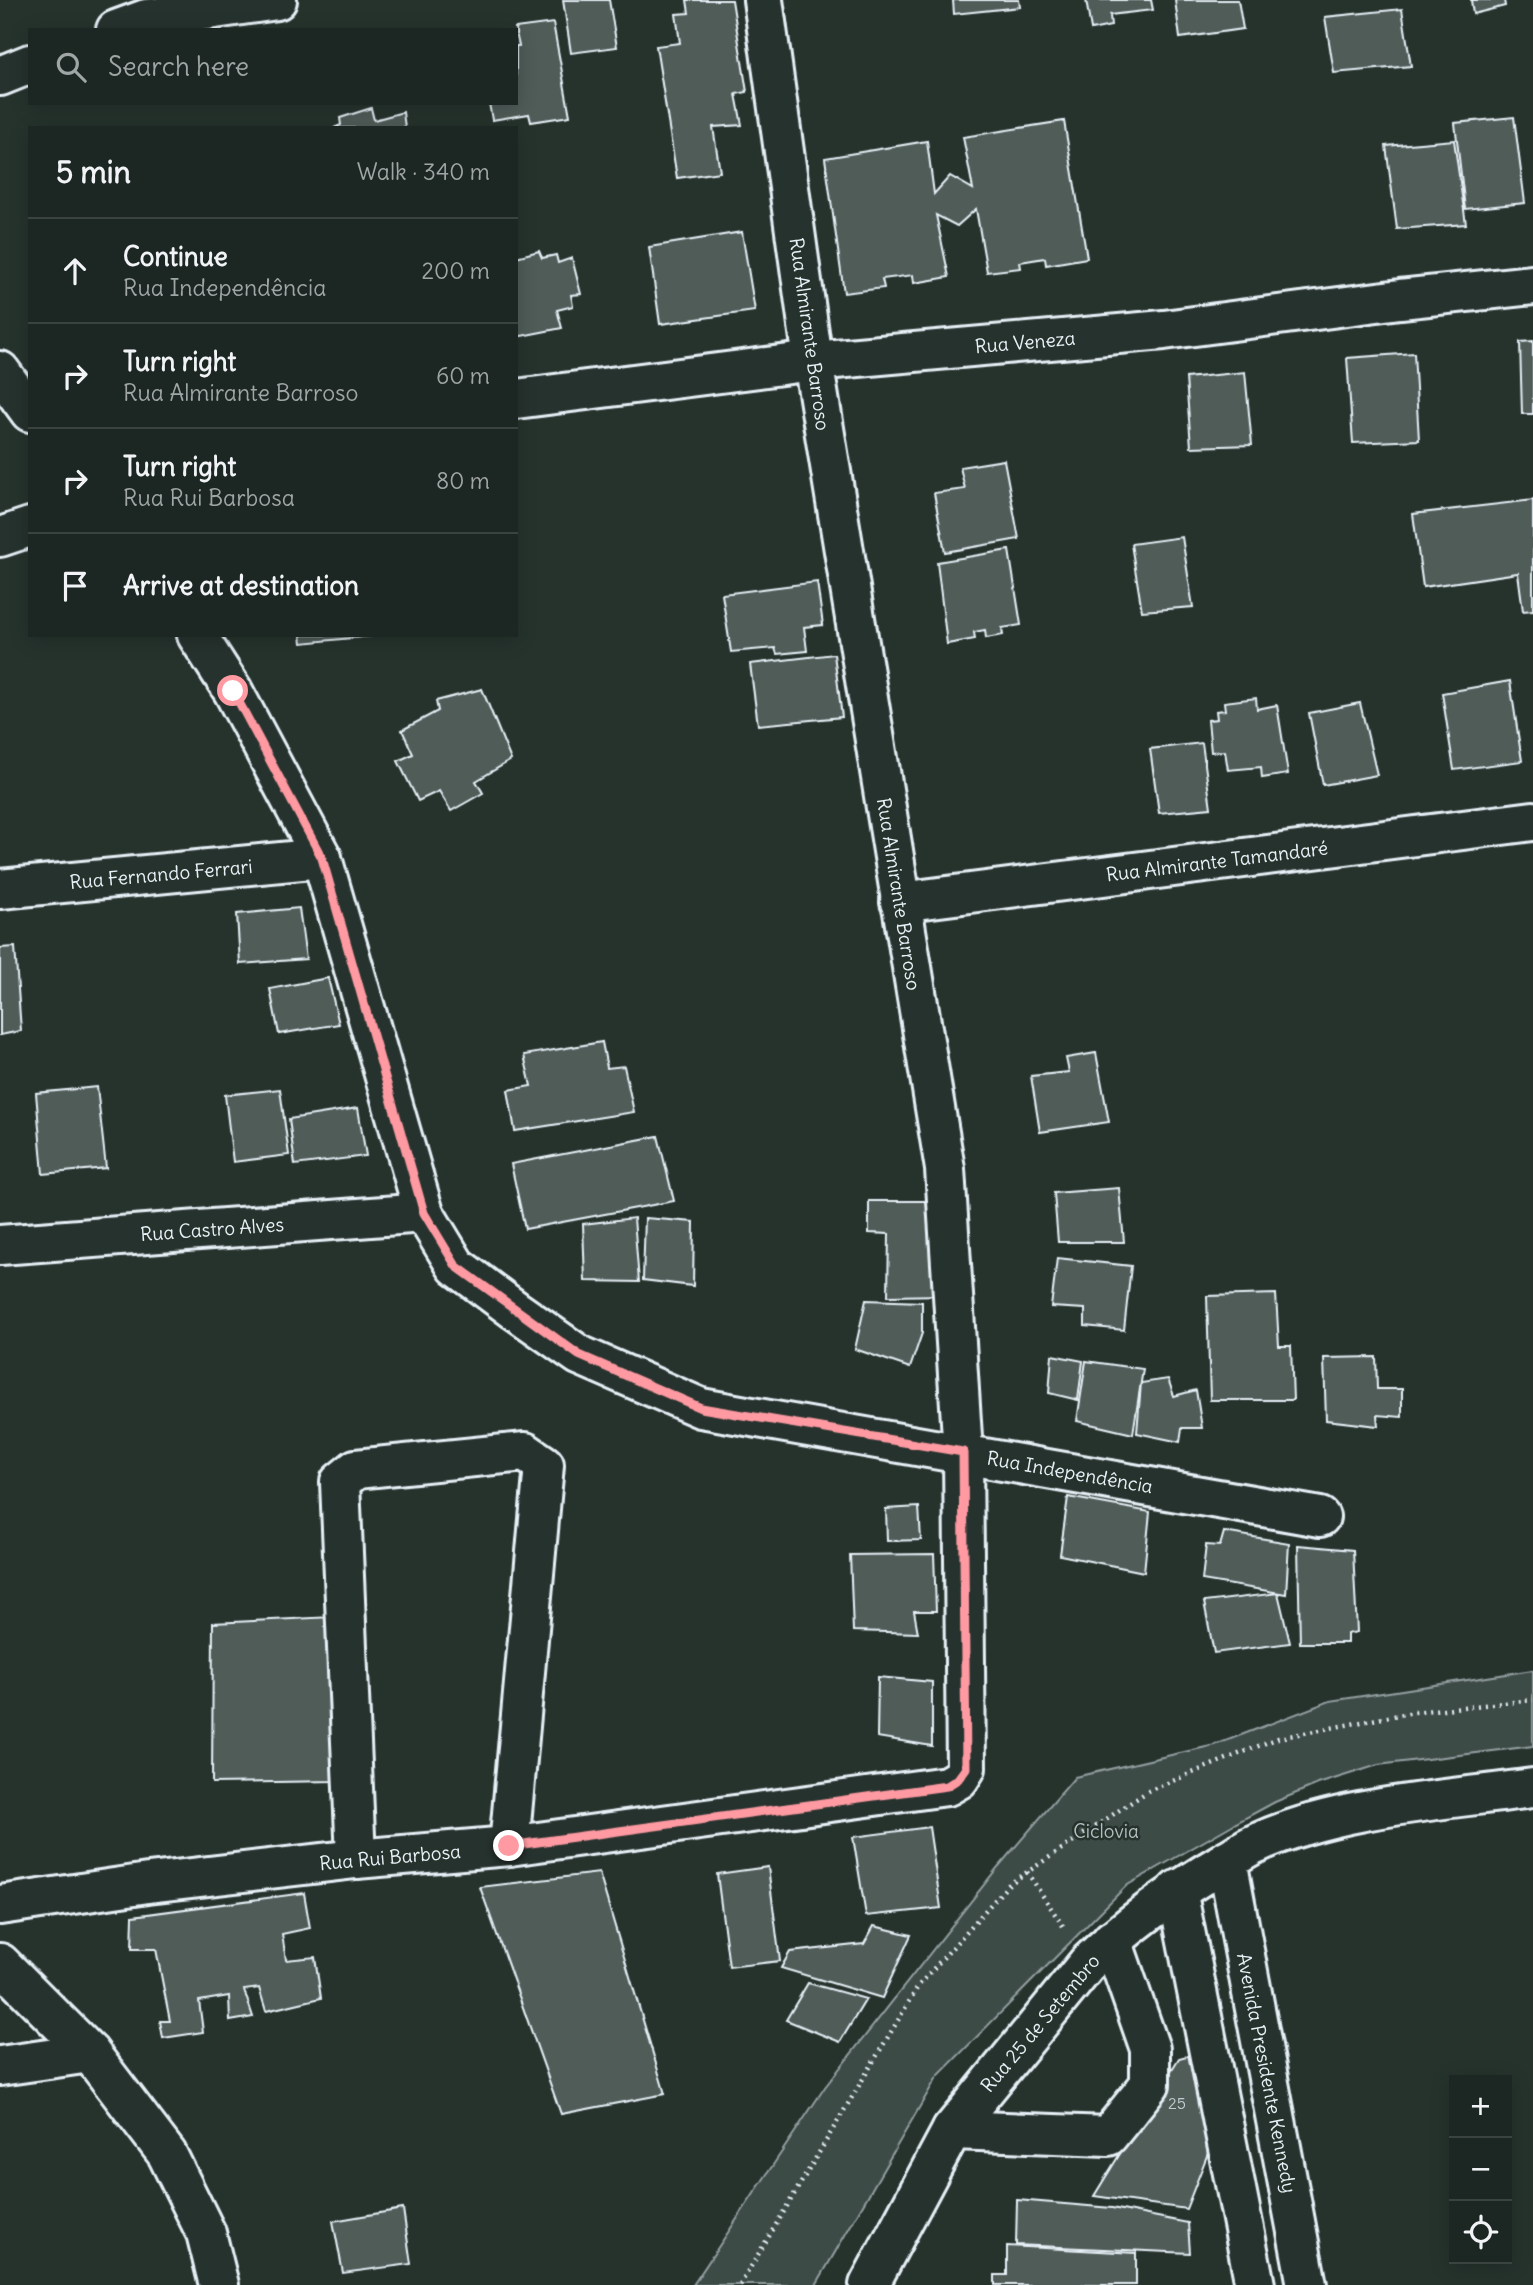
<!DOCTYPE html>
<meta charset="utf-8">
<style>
body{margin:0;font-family:Delius,sans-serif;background:#29322f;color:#f1f3f6}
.controls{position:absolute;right:21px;bottom:21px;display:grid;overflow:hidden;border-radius:0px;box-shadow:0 4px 18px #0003}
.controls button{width:63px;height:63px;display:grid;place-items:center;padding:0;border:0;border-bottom:2px solid #3a4340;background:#1c2622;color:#f1f3f6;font:35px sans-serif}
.stop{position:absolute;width:21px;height:21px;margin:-16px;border:5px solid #ff9aa2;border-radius:50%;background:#fff}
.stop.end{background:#ff9aa2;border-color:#fff;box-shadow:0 2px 7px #0008}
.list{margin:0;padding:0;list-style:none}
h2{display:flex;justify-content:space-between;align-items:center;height:91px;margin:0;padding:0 28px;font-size:30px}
h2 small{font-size:23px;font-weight:400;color:#a0a5a5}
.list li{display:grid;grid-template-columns:46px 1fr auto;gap:21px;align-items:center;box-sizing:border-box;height:105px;padding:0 28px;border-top:2px solid #3a4340}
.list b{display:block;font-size:26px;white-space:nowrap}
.list p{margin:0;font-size:23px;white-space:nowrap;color:#a0a5a5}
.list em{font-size:23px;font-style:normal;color:#a0a5a5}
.icon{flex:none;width:38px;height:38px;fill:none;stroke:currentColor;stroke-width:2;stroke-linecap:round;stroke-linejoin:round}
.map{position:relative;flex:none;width:1533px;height:2285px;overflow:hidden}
.search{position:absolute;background:#1c2622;box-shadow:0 4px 18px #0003;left:28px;top:28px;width:490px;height:77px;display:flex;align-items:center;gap:18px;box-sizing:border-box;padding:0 24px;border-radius:0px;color:#a0a5a5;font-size:26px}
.panel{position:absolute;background:#1c2622;box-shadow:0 4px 18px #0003;left:28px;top:126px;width:490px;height:511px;border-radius:0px}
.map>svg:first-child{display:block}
</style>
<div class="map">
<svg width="1533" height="2285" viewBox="0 0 1533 2285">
<rect width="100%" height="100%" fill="#26332d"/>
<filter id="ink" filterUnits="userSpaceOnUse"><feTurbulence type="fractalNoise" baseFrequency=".0143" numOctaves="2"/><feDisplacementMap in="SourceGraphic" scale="14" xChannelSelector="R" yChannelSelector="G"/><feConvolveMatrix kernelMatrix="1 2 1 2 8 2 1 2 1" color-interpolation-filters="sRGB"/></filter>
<g filter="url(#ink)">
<polygon fill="#3e4b47" stroke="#939ea0" stroke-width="2" points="1533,1670 1533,1746 1378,1765 1318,1784 1275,1802 1234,1824 1126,1886 937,2077 816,2285 693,2285 825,2087 998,1867 1075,1777 1215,1745 1330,1701"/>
<g fill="#505c59" stroke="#e8f1f8" stroke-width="2">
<polygon points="563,0 609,0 617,47 571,53"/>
<polygon points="687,0 732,0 747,92 736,94 742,125 713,127 720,172 677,178 656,46 680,43 676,14 689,13"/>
<polygon points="953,0 1019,0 1020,7 954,14"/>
<polygon points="1086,0 1151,0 1153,10 1110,15 1111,26 1091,30"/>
<polygon points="1175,0 1238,0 1243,29 1180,38"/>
<polygon points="1471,0 1504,0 1505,6 1473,14"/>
<polygon points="1402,9 1411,66 1334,73 1325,17"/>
<polygon points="553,23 570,116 531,122 529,114 492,120 489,103 516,103 516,46 519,46 515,28"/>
<polygon points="371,108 374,120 403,112 405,128 334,128 341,125 340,118"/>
<polygon points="1514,117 1525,203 1465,209 1455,123"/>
<polygon points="1064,121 1087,258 1046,265 1045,258 1020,262 1021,268 987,272 976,209 957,226 936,215 949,277 914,283 913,275 882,279 884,288 844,293 825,158 927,141 934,194 950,176 973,189 963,137"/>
<polygon points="1454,140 1466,224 1397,229 1386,146"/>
<polygon points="742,232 755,311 660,324 649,247"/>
<polygon points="539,251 542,258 556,255 558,263 572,258 581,294 571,295 573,306 557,310 562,328 516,337 516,257"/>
<polygon points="1533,341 1533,414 1522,414 1520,342"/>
<polygon points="1414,353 1419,440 1353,443 1347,358"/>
<polygon points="1245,372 1252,445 1191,447 1186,378"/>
<polygon points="1004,460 1019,539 945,552 934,493 965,489 960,467"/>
<polygon points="1533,500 1533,610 1523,611 1518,573 1423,587 1413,514"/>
<polygon points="1182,537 1193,607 1142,611 1131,544"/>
<polygon points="1009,550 1021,625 1002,628 1003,635 986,638 985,630 974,632 975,639 947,644 937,562"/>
<polygon points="817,582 823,625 804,627 807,651 777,654 775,648 731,652 722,594"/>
<polygon points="301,635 372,635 372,636 302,643"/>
<polygon points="834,654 842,717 758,725 750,664"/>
<polygon points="1510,681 1522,761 1454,770 1442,693"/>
<polygon points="482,689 511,760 476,781 483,793 451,811 439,791 418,801 398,761 413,754 402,730 438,711 436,701"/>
<polygon points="1256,698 1257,709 1277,705 1288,774 1262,778 1261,767 1228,770 1225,751 1211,752 1208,720 1217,719 1216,711 1225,710 1224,702"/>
<polygon points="1360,703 1377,775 1323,785 1309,713"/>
<polygon points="1202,743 1211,808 1159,813 1150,749"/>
<polygon points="299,908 306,959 240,964 237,914"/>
<polygon points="15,947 21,1031 0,1035 0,948"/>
<polygon points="328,978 339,1024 279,1034 270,989"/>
<polygon points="602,1042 607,1068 624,1066 634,1112 515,1131 508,1090 531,1086 524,1055"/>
<polygon points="1096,1053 1109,1122 1040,1132 1031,1076 1069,1072 1066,1058"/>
<polygon points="97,1087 106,1168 43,1174 36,1093"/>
<polygon points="280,1089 289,1155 233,1162 225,1095"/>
<polygon points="358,1108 366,1156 295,1165 289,1119"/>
<polygon points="658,1136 674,1201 525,1229 511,1164"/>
<polygon points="1119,1188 1124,1242 1058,1242 1054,1193"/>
<polygon points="869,1201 942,1201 945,1295 888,1296 889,1234 869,1233"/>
<polygon points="634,1218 639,1282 585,1281 583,1224"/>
<polygon points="645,1218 694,1222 693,1286 643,1280"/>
<polygon points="1057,1258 1131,1266 1124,1330 1085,1326 1085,1309 1051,1307"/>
<polygon points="1276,1294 1279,1346 1291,1346 1293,1400 1210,1400 1207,1296"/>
<polygon points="866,1300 922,1302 922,1333 910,1368 855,1349"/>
<polygon points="1052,1355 1083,1361 1078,1400 1049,1393"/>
<polygon points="1376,1357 1377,1389 1402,1389 1402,1417 1377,1415 1378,1426 1326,1420 1324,1358"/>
<polygon points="1086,1361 1143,1369 1133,1434 1077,1421"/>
<polygon points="1168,1379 1174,1396 1196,1390 1202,1428 1182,1428 1180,1442 1137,1433 1141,1383"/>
<polygon points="1068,1497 1150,1512 1144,1572 1060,1555"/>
<polygon points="919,1507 921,1540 887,1541 886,1509"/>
<polygon points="1224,1532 1289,1543 1286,1594 1202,1580 1206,1545 1220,1546"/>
<polygon points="1298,1545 1353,1550 1357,1632 1347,1634 1347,1643 1300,1643"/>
<polygon points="934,1554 936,1611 914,1611 918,1633 853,1631 850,1555"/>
<polygon points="1278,1593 1290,1643 1214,1653 1204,1602"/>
<polygon points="333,1617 335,1781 212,1783 213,1623"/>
<polygon points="878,1677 932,1682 932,1746 877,1737"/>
<polygon points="929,1827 941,1908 866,1916 853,1837"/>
<polygon points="768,1867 780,1961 729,1967 717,1874"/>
<polygon points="599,1873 665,2094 561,2114 480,1887"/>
<polygon points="304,1893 310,1928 282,1934 286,1960 315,1957 321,1998 266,2011 259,1988 244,1990 253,2017 230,2021 229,1996 199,2001 203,2032 163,2038 160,2021 170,2021 156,1949 132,1949 133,1916"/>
<polygon points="874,1926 911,1935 882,1998 781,1968 790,1952 864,1944"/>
<polygon points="808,1983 866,1999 840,2042 786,2020"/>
<polygon points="1194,2054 1210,2148 1186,2209 1094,2196 1179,2058"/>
<polygon points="1017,2200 1112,2208 1188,2223 1190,2253 1016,2245"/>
<polygon points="403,2209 411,2264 343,2273 333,2221"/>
<polygon points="1007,2246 1136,2253 1136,2285 995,2285 995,2275 1007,2275"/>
</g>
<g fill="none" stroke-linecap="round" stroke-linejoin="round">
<defs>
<g id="minor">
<polyline points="116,30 146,19 277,0"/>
<polyline points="0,76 30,64"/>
<polyline points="0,371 30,412"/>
<polyline points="516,399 813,361 1164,330 1400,299 1533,285"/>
<polyline points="0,537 30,527"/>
<polyline points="197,635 233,691 322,858 424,1213 456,1266 515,1310 579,1355 701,1408 1320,1517"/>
<polyline points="0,889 322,858"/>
<polyline points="900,902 1533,821"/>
<polyline points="0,1245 424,1213"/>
<polyline points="356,1859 340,1482 356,1469 525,1452 544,1465 509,1846"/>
<polyline points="1227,1860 1307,2285"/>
<polyline points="1177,1890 1255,2285"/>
<polyline points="0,1905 148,1883 356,1859 509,1846 947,1786 959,1779 966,1768 963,1453 945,1169 813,361 763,0"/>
<polyline points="0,2066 90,2053"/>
<polyline points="952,2130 1108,2136 1150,2084 1150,2049 1112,1940"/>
</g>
<g id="major">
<polyline points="0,1963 90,2053 167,2154 206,2233 219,2285"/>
<path d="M869,2285l83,-155 136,-167c41,-40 87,-72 136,-101 11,-6 21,-14 33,-19 80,-37 189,-43 276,-55"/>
</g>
</defs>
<use href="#minor" stroke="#e8f1f8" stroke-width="44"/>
<use href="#major" stroke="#e8f1f8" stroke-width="44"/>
<g stroke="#e8f1f8" stroke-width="4.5" stroke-dasharray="2 5" stroke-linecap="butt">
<polyline points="1027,1872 1065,1929"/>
<polyline points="740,2285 919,1985 1008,1885 1148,1791 1278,1738 1414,1712 1533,1700"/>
</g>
<use href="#minor" stroke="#26332d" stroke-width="38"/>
<use href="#major" stroke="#26332d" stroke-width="38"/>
</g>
</g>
<g fill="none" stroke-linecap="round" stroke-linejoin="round" filter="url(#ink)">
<polyline stroke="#ff9aa2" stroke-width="9" points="233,691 322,858 424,1213 456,1266 579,1355 701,1408 963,1452 966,1768 958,1779 947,1786 509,1846"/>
</g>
<g text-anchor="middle" stroke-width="5" stroke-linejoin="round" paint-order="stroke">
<g font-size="16" fill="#c2ccd0">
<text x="1177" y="2109">25</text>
</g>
<g font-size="19" fill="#e8f1f8" stroke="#26332d">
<text transform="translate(810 334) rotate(82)" y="7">Rua Almirante Barroso</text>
<text transform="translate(1025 342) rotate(-5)" y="7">Rua Veneza</text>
<text transform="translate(1217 861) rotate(-7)" y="7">Rua Almirante Tamandaré</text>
<text transform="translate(161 874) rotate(-5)" y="7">Rua Fernando Ferrari</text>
<text transform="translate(899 894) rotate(81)" y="7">Rua Almirante Barroso</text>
<text transform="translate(212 1229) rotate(-4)" y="7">Rua Castro Alves</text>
<text transform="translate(1070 1472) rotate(10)" y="7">Rua Independência</text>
<text transform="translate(390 1857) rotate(-5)" y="7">Rua Rui Barbosa</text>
<text transform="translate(1040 2023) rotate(-50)" y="7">Rua 25 de Setembro</text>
<text transform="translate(1267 2073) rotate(79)" y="7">Avenida Presidente Kennedy</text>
</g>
<g font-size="19" fill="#b5bfc3" stroke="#26332d">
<text x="1106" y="1838">Ciclovia</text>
</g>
</g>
</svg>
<div class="controls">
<button>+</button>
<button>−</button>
<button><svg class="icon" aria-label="locate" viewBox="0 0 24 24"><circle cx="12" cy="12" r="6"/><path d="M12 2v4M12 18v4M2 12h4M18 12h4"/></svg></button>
</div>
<div class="stop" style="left:233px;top:691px"></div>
<div class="stop end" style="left:509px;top:1846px"></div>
<div class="search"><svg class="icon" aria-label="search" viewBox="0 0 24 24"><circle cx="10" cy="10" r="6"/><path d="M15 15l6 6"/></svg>Search here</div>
<section class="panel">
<h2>5 min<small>Walk · 340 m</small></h2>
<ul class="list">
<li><svg class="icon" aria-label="ahead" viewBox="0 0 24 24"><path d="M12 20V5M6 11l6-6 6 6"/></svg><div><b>Continue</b><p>Rua Independência</p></div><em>200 m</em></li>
<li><svg class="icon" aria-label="right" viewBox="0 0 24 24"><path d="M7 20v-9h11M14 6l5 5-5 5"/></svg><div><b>Turn right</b><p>Rua Almirante Barroso</p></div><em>60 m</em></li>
<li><svg class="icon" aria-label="right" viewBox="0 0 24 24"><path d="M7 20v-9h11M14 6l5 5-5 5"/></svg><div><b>Turn right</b><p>Rua Rui Barbosa</p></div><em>80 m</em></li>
<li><svg class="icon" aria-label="arrive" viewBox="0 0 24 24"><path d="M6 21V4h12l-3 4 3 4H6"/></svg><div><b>Arrive at destination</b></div></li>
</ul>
</section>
</div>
